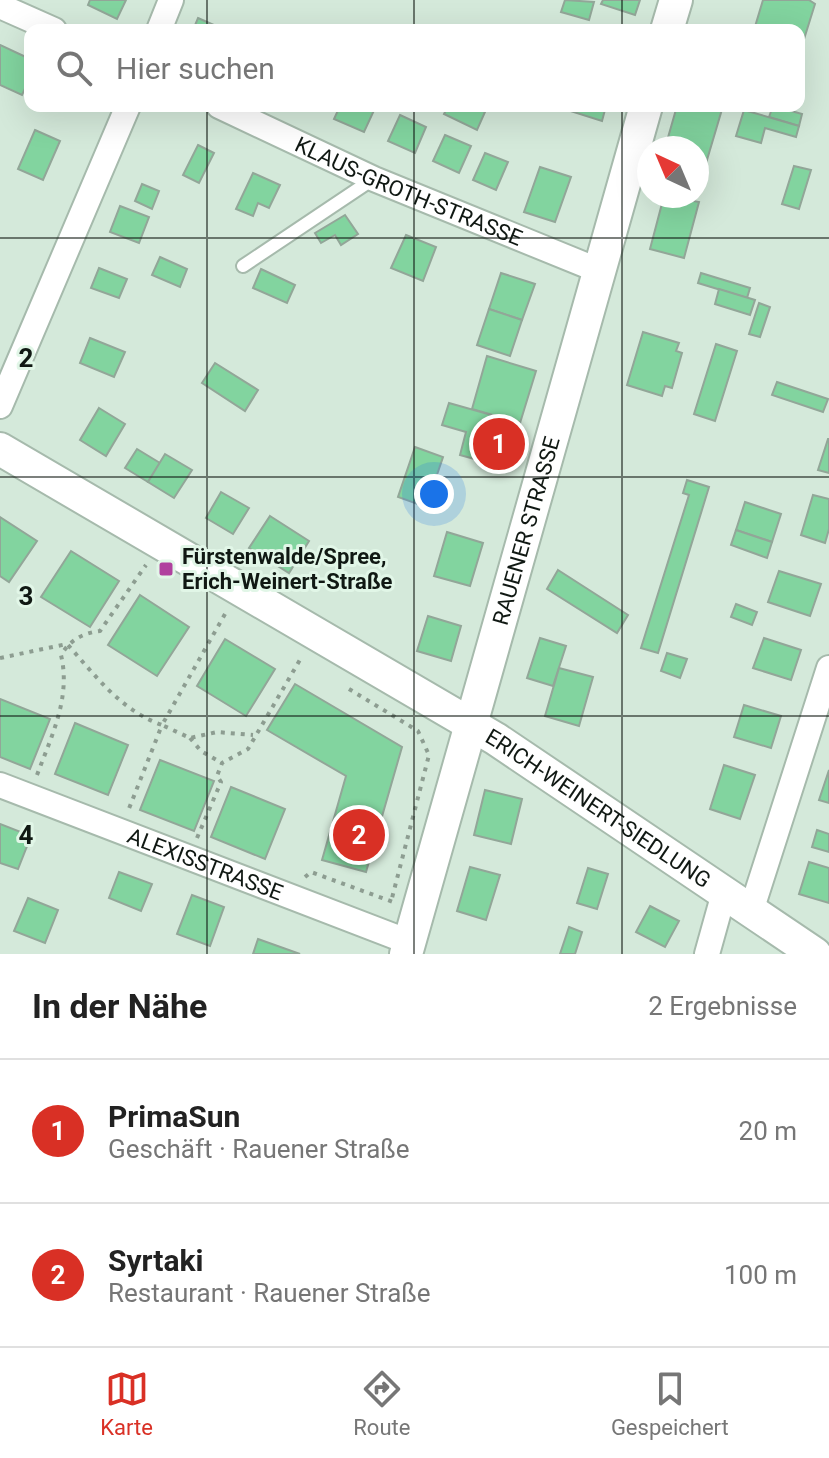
<!DOCTYPE html>
<html lang="de">
<meta charset="utf-8">
<style>
body{margin:0;font-family:Roboto,sans-serif;background:#f2f2f2;color:#222}
.compass{position:absolute;left:637px;top:136px;width:72px;height:72px;border-radius:50%;background:#fff;box-shadow:0 8px 32px #0002;rotate:316deg}
.you{position:absolute;left:434px;top:494px;width:28px;height:28px;margin:-20px;border:6px solid #fff;border-radius:50%;background:#1a73e8;box-shadow:0 0 0 12px #1a73e833}
.badge{display:grid;place-items:center;width:52px;height:52px;border-radius:50%;background:#d93025;color:#fff;font-size:26px;font-weight:700}
.pin{position:absolute;translate:-50% -50%;border:4px solid #fff;box-shadow:0 2px 8px #0006}
.list{margin:0;padding:0;list-style:none}
h2{display:flex;justify-content:space-between;align-items:center;height:104px;margin:0;padding:0 32px;font-size:34px}
h2 small{font-size:26px;font-weight:400;color:#767676}
.list li{display:grid;grid-template-columns:52px 1fr auto;gap:24px;align-items:center;box-sizing:border-box;height:144px;padding:0 32px;border-top:2px solid #e0e0e0}
.list b{display:block;font-size:30px;white-space:nowrap}
.list p{margin:0;font-size:26px;white-space:nowrap;color:#767676}
.list em{font-size:26px;font-style:normal;color:#767676}
.icon{flex:none;width:44px;height:44px;fill:none;stroke:currentColor;stroke-width:2;stroke-linecap:round;stroke-linejoin:round}
.map{position:relative;flex:none;width:829px;height:954px;overflow:hidden}
.search{position:absolute;background:#fff;box-shadow:0 8px 32px #0002;left:24px;right:24px;top:24px;height:88px;display:flex;align-items:center;gap:20px;box-sizing:border-box;padding:0 28px;border-radius:16px;color:#767676;font-size:30px}
.sheet{height:392px;background:#fff}
nav{display:flex;justify-content:space-around;align-items:center;box-sizing:border-box;height:112px;border-top:2px solid #e0e0e0;background:#fff;font-size:22px;color:#767676}
nav a{display:grid;justify-items:center;gap:4px}
nav .on{color:#d93025}
.map>svg:first-child{display:block}
</style>
<div class="map">
<svg width="829" height="954" viewBox="0 0 829 954">
<rect width="100%" height="100%" fill="#d4e9da"/>
<g fill="#82d49f" stroke="#92a698" stroke-width="2">
<polygon points="90,0 126,0 117,19 88,5"/>
<polygon points="565,0 594,2 589,20 561,12"/>
<polygon points="603,0 640,0 635,15 601,4"/>
<polygon points="763,0 809,0 815,4 800,52 799,30 754,30"/>
<polygon points="198,18 225,30 193,30"/>
<polygon points="0,45 30,59 30,78 22,95 0,85"/>
<polygon points="340,106 376,106 364,132 334,119"/>
<polygon points="448,106 473,106 485,112 477,130 444,114"/>
<polygon points="569,106 606,106 602,121 567,110"/>
<polygon points="677,106 723,106 704,170 697,168 697,148 665,148"/>
<polygon points="773,106 802,114 799,126 769,117"/>
<polygon points="744,110 799,126 796,137 765,128 761,143 736,136"/>
<polygon points="400,115 426,127 415,153 388,141"/>
<polygon points="35,130 60,141 43,180 18,169"/>
<polygon points="445,135 471,146 459,173 433,161"/>
<polygon points="198,145 214,153 199,183 183,175"/>
<polygon points="485,153 508,162 496,190 473,180"/>
<polygon points="794,166 811,170 799,209 782,204"/>
<polygon points="540,167 571,177 555,222 524,212"/>
<polygon points="253,173 280,185 269,208 258,203 253,216 236,209"/>
<polygon points="142,184 159,191 152,209 135,201"/>
<polygon points="664,196 699,202 684,258 650,249"/>
<polygon points="120,206 149,217 139,243 110,232"/>
<polygon points="345,215 358,234 341,245 335,235 321,243 315,233"/>
<polygon points="406,235 436,247 423,281 391,268"/>
<polygon points="160,257 187,269 180,287 152,275"/>
<polygon points="99,268 127,279 119,298 91,288"/>
<polygon points="261,269 295,285 287,303 253,288"/>
<polygon points="501,273 535,284 522,320 489,309"/>
<polygon points="701,273 750,288 747,298 698,283"/>
<polygon points="719,289 755,300 750,315 715,304"/>
<polygon points="759,303 770,307 760,337 749,334"/>
<polygon points="489,309 522,320 510,356 477,345"/>
<polygon points="643,332 679,343 676,351 682,353 672,388 665,386 662,396 627,385"/>
<polygon points="90,338 125,352 114,377 80,363"/>
<polygon points="716,344 737,351 715,421 694,414"/>
<polygon points="487,356 536,371 520,423 472,409"/>
<polygon points="215,363 258,390 245,411 202,383"/>
<polygon points="777,382 828,399 823,412 772,395"/>
<polygon points="449,403 520,423 507,468 460,455 466,432 442,425"/>
<polygon points="99,408 125,424 106,456 80,440"/>
<polygon points="828,439 829,439 829,473 818,470"/>
<polygon points="415,447 443,457 426,507 398,497"/>
<polygon points="137,449 160,463 148,482 125,468"/>
<polygon points="165,454 192,470 174,498 148,482"/>
<polygon points="687,480 709,487 658,653 641,648 689,495 683,493"/>
<polygon points="221,492 249,508 233,534 206,518"/>
<polygon points="813,495 829,499 829,529 825,543 801,535"/>
<polygon points="745,502 781,514 772,542 736,530"/>
<polygon points="270,516 309,541 289,573 249,548"/>
<polygon points="0,517 37,541 9,582 0,576"/>
<polygon points="736,530 772,542 767,558 731,545"/>
<polygon points="447,532 483,543 470,586 434,576"/>
<polygon points="71,551 119,581 90,627 41,597"/>
<polygon points="558,570 628,615 617,633 547,589"/>
<polygon points="779,571 821,584 810,616 768,602"/>
<polygon points="140,595 189,627 157,676 108,645"/>
<polygon points="736,604 757,612 752,625 731,617"/>
<polygon points="428,616 461,626 451,661 417,651"/>
<polygon points="540,638 566,646 553,686 527,678"/>
<polygon points="764,638 801,650 791,680 753,668"/>
<polygon points="225,639 275,669 246,716 197,686"/>
<polygon points="667,653 687,659 680,678 661,671"/>
<polygon points="559,668 593,677 579,726 545,716"/>
<polygon points="295,684 402,747 366,872 322,860 346,776 267,730"/>
<polygon points="0,699 50,719 30,769 0,757"/>
<polygon points="744,705 781,716 771,748 734,737"/>
<polygon points="75,723 128,745 108,795 55,774"/>
<polygon points="160,760 214,781 194,831 140,810"/>
<polygon points="724,765 755,775 740,819 710,809"/>
<polygon points="829,770 829,803 819,800"/>
<polygon points="231,787 285,809 265,859 211,837"/>
<polygon points="485,790 522,799 511,844 474,835"/>
<polygon points="0,824 31,836 18,869 0,863"/>
<polygon points="817,830 829,834 829,852 812,847"/>
<polygon points="809,862 829,868 829,903 799,894"/>
<polygon points="470,867 500,875 486,920 457,911"/>
<polygon points="588,868 608,874 597,909 577,903"/>
<polygon points="119,872 152,884 141,911 109,898"/>
<polygon points="192,895 224,907 210,946 177,934"/>
<polygon points="28,898 58,910 45,943 14,931"/>
<polygon points="650,906 679,921 665,947 636,932"/>
<polygon points="569,927 582,932 575,954 560,954"/>
<polygon points="258,939 300,954 253,954"/>
</g>
<g fill="none" stroke-linecap="round" stroke-linejoin="round">
<defs>
<polyline id="lane" points="243,266 373,179"/>
<g id="street">
<polyline points="0,6 54,30"/>
<polyline points="159,30 171,0"/>
<path id="s1" d="M219,106l155,73 226,92"/>
<polyline points="0,406 128,106"/>
<path id="s2" d="M0,785l409,157"/>
<polyline points="751,911 829,668"/>
<polyline points="707,954 724,893"/>
</g>
<g id="secondary">
<polyline points="667,30 676,0"/>
<path id="s3" d="M0,449l496,290 319,215"/>
<path id="s4" d="M406,954l240,-848"/>
</g>
</defs>
<use href="#lane" stroke="#a6baac" stroke-width="16"/>
<use href="#street" stroke="#a6baac" stroke-width="28"/>
<use href="#secondary" stroke="#a6baac" stroke-width="36"/>
<g stroke="#8d9d91" stroke-width="4" stroke-dasharray="4 6" stroke-linecap="butt">
<polyline points="225,614 162,725 190,738 217,732 253,735"/>
<path d="M0,658l67,-14c29,32 53,66 95,81l-34,86"/>
<polyline points="349,689 418,731 429,755 392,898"/>
<polyline points="190,738 201,751 222,763"/>
<path d="M37,775c15,-40 34,-78 24,-120 9,-15 22,-22 39,-24l46,-66"/>
<polyline points="197,838 221,782 217,776 222,763 248,749 301,658"/>
<polyline points="305,877 311,872 393,902"/>
</g>
<use href="#lane" stroke="#fff" stroke-width="12"/>
<use href="#street" stroke="#fff" stroke-width="24"/>
<use href="#secondary" stroke="#fff" stroke-width="32"/>
</g>
<path fill="none" stroke="#101813" stroke-width="2" stroke-opacity="0.55" d="M207,0v30M414,0v30M622,0v30M207,106v848M414,106v848M622,106v848M0,238h829M0,477h829M0,716h829"/>
<rect fill="#b0419e" stroke="#e1f6e7" stroke-width="3" x="158" y="561" width="16" height="16" rx="4"/>
<g text-anchor="middle" stroke-width="6" stroke-linejoin="round" paint-order="stroke">
<g font-size="22" fill="#101813" stroke="#e1f6e7">
<text dy="8" stroke="none"><textPath href="#s1" startOffset="208">KLAUS-GROTH-STRASSE</textPath></text>
<text dy="8" stroke="none"><textPath href="#s4" startOffset="440">RAUENER STRASSE</textPath></text>
<text dy="8" stroke="none"><textPath href="#s3" startOffset="698">ERICH-WEINERT-SIEDLUNG</textPath></text>
<text dy="8" stroke="none"><textPath href="#s2" startOffset="220">ALEXISSTRASSE</textPath></text>
</g>
<g font-size="22" font-weight="bold" fill="#101813" stroke="#e1f6e7" text-anchor="start">
<text x="182" y="564">Fürstenwalde/Spree,<tspan x="182" dy="25">Erich-Weinert-Straße</tspan></text>
</g>
</g>
<g font-size="26" text-anchor="middle" font-weight="bold" fill="#101813" stroke="#e1f6e7" stroke-width="6" stroke-linejoin="round" paint-order="stroke">
<text x="26" y="367">2</text>
<text x="26" y="605">3</text>
<text x="26" y="844">4</text>
</g>
</svg>
<svg class="compass" viewBox="-18 -18 36 36"><path d="M0-13l5 13h-10z" fill="#e53935"/><path d="M0 13l5-13h-10z" fill="#767676"/></svg>
<div class="you"></div>
<div class="pin badge" style="left:499px;top:444px">1</div>
<div class="pin badge" style="left:359px;top:835px">2</div>
<div class="search"><svg class="icon" aria-label="search" viewBox="0 0 24 24"><circle cx="10" cy="10" r="6"/><path d="M15 15l6 6"/></svg>Hier suchen</div>
</div>
<section class="sheet">
<h2>In der Nähe<small>2 Ergebnisse</small></h2>
<ul class="list">
<li><span class="badge">1</span><div><b>PrimaSun</b><p>Geschäft · Rauener Straße</p></div><em>20 m</em></li>
<li><span class="badge">2</span><div><b>Syrtaki</b><p>Restaurant · Rauener Straße</p></div><em>100 m</em></li>
</ul>
</section>
<nav>
<a class="on"><svg class="icon" aria-label="map" viewBox="0 0 24 24"><path d="M3 6l6-2 6 2 6-2v14l-6 2-6-2-6 2zM9 4v14M15 6v14"/></svg>Karte</a>
<a><svg class="icon" aria-label="directions" viewBox="0 0 24 24"><path d="M12 3l9 9-9 9-9-9zM9 14v-3h6M13 9l2 2-2 2"/></svg>Route</a>
<a><svg class="icon" aria-label="saved" viewBox="0 0 24 24"><path d="M7 4h10v16l-5-4-5 4z"/></svg>Gespeichert</a>
</nav>
